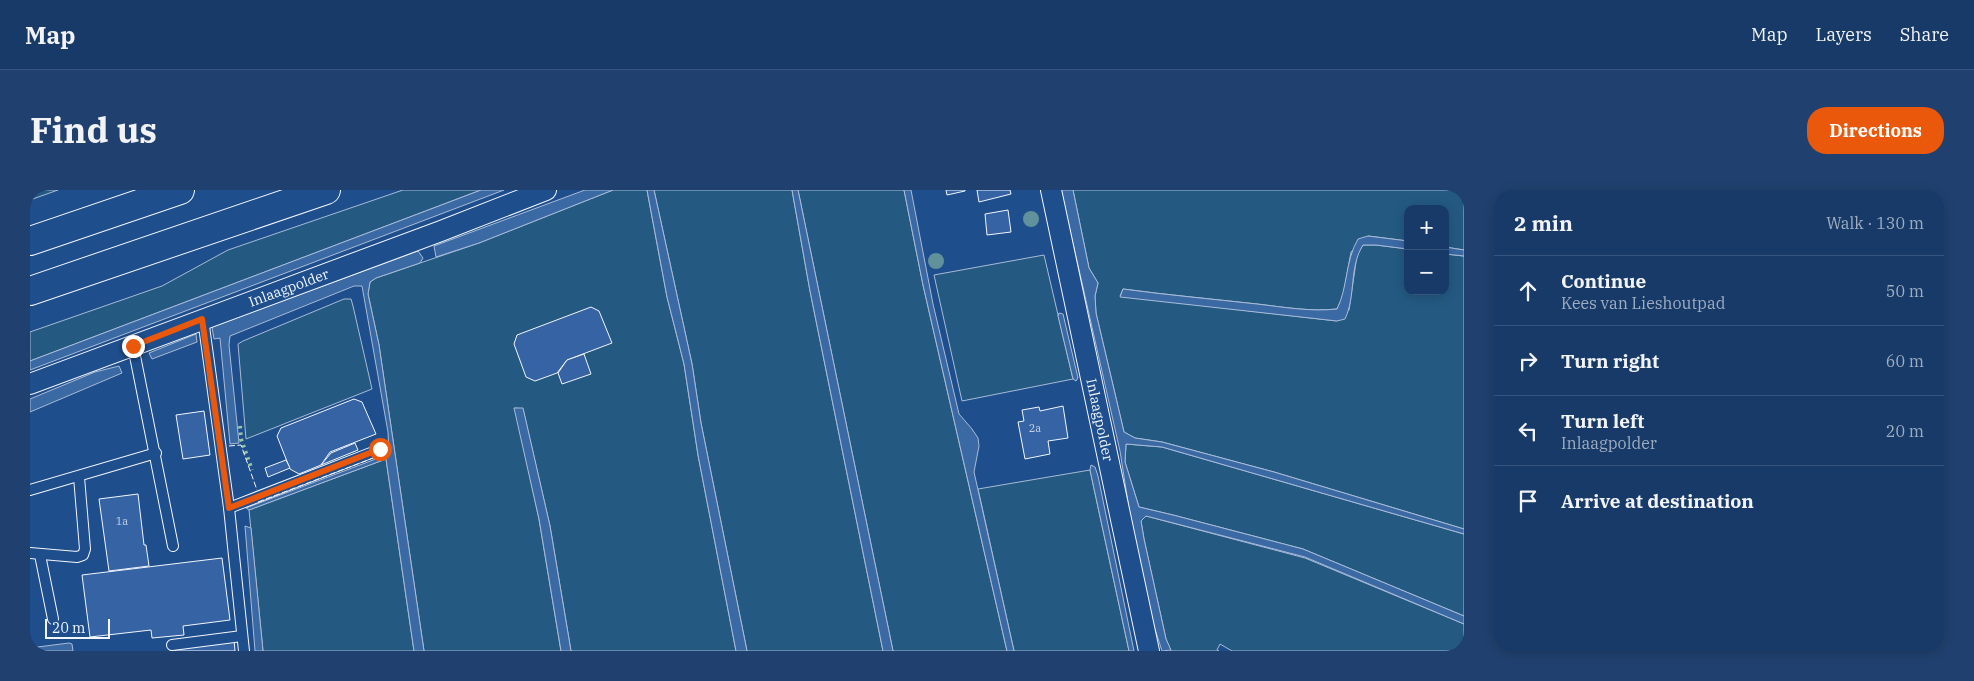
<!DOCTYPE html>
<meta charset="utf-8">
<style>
body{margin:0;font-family:"IBM Plex Serif",serif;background:#20416f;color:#f1f3f6}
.controls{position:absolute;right:15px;top:15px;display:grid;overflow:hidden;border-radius:10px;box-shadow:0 2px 12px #0003}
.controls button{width:45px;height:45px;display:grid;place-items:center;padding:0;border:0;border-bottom:1px solid #36547d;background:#173a69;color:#f1f3f6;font:25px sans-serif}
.scale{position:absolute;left:15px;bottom:12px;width:65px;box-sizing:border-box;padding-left:5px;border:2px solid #f2f6ff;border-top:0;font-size:14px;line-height:18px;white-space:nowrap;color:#f2f6ff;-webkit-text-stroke:4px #1f4e8c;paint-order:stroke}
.stop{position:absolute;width:15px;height:15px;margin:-11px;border:4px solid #ea580c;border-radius:50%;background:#fff}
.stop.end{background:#ea580c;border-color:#fff;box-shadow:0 1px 5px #0008}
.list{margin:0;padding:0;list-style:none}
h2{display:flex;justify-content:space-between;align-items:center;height:65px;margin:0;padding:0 20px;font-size:21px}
h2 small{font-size:16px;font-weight:400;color:#9eadc0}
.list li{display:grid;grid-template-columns:32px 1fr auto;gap:15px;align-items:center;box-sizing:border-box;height:70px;padding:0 20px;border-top:1px solid #36547d}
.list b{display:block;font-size:19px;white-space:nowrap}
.list p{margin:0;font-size:16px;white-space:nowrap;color:#9eadc0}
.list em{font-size:16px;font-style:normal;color:#9eadc0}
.icon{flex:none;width:28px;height:28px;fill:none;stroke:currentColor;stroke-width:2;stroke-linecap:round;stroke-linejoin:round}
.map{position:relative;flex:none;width:1434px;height:461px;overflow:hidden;border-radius:20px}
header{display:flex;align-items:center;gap:30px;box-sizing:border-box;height:70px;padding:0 25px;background:#173a69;border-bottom:1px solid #36547d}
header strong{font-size:24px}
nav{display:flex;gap:28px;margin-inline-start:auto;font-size:18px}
.intro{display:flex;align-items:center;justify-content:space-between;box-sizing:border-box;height:120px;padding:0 30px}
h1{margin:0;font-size:35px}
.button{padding:12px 22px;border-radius:20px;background:#ea580c;color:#fff;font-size:18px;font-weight:700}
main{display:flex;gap:30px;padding:0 30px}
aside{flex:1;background:#173a69;border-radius:20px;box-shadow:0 2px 12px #0003}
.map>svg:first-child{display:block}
</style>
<header>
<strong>Map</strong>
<nav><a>Map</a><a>Layers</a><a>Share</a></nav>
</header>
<div class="intro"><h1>Find us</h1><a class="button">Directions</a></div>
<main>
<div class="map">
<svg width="1434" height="461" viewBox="0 0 1434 461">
<rect width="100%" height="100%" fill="#1f4e8c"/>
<g fill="#245a82" stroke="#a8bbd7">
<polygon points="0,0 28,0 0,10"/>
<polygon points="373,0 451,0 0,171 0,142 132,96 198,60"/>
<polygon points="583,0 617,0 637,107 654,174 668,265 706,461 541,461 520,336 493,219 485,218 509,329 531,461 394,461 349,155 338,104 340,92 346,88 449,53"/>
<polygon points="624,0 762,0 780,101 853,461 717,461 671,233 662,174"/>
<polygon points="768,0 874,0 893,95 977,461 863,461"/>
<path d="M1043,0h391v60l-19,-3v-38h-37v32l-40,-5 -17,16 -8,44 -6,13c-26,3 -54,-2 -80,-5 -45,-5 -89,-9 -134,-15l-3,7 217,25 12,-11 8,-55 6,-10h13l32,4v42h37v-37l19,2v273l-190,-57 -112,-30 -27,-4 -11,-6 -28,-119 -1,-17 3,-13 -9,-15z"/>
<polygon points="1014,65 1043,189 932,211 904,85"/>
<polygon points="314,109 321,109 323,116 342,199 216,249 208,154 213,151"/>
<polygon points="1096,254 1132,257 1434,344 1434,426 1273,359 1143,325 1109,317 1095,272"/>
<polygon points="356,269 384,461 233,461 219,320"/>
<polygon points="1060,280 1099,461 984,461 948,299"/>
<polygon points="1116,326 1275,368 1434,434 1434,461 1202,461 1190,454 1187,460 1189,461 1141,461 1136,449 1114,349 1111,331"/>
</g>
<g fill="#3b69a3" stroke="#a8bbd7">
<polygon points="451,0 474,0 0,180 0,171"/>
<polygon points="555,0 583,0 449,53 406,67 404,56"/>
<polygon points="617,0 624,0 662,174 671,233 717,461 706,461 668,265 654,174 637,107"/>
<polygon points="762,0 768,0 863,461 853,461 780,101"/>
<polygon points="874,0 881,0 903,114 929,224 942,239 948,248 949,256 944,282 984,461 977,461 893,95"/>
<polygon points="1031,0 1043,0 1059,78 1068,93 1065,106 1066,123 1094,242 1105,248 1132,252 1244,282 1434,339 1434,344 1132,257 1096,254 1095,272 1109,317 1143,325 1273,359 1434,426 1434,434 1275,367 1116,326 1111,331 1114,349 1136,449 1141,460 1132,461 1118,417 1105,357 1090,261"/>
<path d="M1338,46l40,5v8l-32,-4h-13c-14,22 -7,51 -18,74l-8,2 -217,-24 3,-8c44,6 89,10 134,15 26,3 54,8 80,5 11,-22 8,-48 21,-70z"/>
<polygon points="1415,57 1434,60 1434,66 1415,64"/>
<polygon points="388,61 393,68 390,73 346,88 340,92 338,104 349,155 394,461 384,461 356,269 219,320 216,318 359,264 358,242 332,96 324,96 200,146 199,155 209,253 200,254 190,148 184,149 182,137"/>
<polygon points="1029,123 1033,124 1048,188 1046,191 1043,189 1028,126"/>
<polygon points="166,144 167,152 122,169 119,163"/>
<polygon points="89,176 92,183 0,222 0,209 65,182"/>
<polygon points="484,218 493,218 520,336 541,461 531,461 509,329"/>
<polygon points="1061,275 1065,277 1068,286 1104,461 1099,461 1060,280"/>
<polygon points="215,336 221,338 233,461 225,461"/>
<polygon points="39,453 42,454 43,461 0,461 0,458"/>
</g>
<g fill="#3563a3" stroke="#f2f6ff">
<polygon points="916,0 935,0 935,1 917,5"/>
<polygon points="947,0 980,0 981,4 949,12"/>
<polygon points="978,20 981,42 957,45 955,24"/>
<polygon points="561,117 569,121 582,153 537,170 527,183 505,191 496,187 484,154 487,145"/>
<polygon points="554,164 561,184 532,194 528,183 537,170"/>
<polygon points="324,209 332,212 346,244 300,262 291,275 269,284 260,279 247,246 251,238"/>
<polygon points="1033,216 1038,248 1018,251 1020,264 995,269 988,232 994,231 992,220 1009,217 1010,221"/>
<polygon points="174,221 180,265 153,269 146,225"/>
<polygon points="325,253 328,260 291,275 301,263"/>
<polygon points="256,270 260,278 238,287 235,278"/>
<polygon points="108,304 114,355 116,355 119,376 79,381 69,309"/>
<polygon points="192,368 200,430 153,436 154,445 122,448 121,440 60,447 52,385"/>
<polygon points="204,450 205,461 145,461 145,459"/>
</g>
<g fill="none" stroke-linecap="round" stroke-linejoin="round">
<defs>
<g id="lane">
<polyline points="173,129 199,318 214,461"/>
<polyline points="103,156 143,356"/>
<polyline points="0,300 126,263"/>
<polyline points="199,318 351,259"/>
<polyline points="0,363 47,367 53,365 55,359 49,287"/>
<polyline points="10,365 23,429"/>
<polyline points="142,455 212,446"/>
</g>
<g id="street">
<path id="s1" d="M1021,0l98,461"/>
<path id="s2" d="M0,194l411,-153 105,-41"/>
</g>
<g id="highway">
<polyline points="0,51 150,0"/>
<polyline points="0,101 296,0"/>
</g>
</defs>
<use href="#lane" stroke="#f2f6ff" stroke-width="12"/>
<use href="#street" stroke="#f2f6ff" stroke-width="22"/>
<use href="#highway" stroke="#f2f6ff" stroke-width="30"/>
<use href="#lane" stroke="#1f4e8c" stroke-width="10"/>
<use href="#street" stroke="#1f4e8c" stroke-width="20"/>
<use href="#highway" stroke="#1f4e8c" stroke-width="28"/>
<polyline stroke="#97c8a6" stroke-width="4" stroke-dasharray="2.5 4" stroke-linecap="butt" points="210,236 211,249 222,280"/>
<g stroke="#f2f6ff" stroke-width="1" stroke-dasharray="6 2.5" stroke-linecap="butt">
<polyline points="199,256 211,255 227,300"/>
<polyline points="228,312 359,262 358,259"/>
</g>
</g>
<g fill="#61919a">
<circle cx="1001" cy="29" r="8"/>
<circle cx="906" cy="71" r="8"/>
</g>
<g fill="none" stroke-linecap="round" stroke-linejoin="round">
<polyline stroke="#ea580c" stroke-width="6" points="103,156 172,129 199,318 350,259"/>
</g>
<g text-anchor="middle" stroke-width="4" stroke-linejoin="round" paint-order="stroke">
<g font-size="11" fill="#c3d1e8">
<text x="1005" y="242">2a</text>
<text x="92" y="335">1a</text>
</g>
<g font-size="14" fill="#f2f6ff" stroke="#1f4e8c">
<text dy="5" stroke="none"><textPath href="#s2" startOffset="276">Inlaagpolder</textPath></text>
<text dy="5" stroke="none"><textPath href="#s1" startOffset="235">Inlaagpolder</textPath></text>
</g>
</g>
</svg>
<div class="controls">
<button>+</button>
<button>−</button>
</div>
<div class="scale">20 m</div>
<div class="stop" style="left:350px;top:259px"></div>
<div class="stop end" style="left:103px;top:156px"></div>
</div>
<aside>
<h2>2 min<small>Walk · 130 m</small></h2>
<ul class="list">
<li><svg class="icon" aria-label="ahead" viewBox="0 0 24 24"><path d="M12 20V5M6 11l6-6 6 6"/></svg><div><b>Continue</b><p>Kees van Lieshoutpad</p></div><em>50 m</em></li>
<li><svg class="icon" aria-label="right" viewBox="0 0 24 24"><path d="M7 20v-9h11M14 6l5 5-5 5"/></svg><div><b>Turn right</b></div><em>60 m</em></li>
<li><svg class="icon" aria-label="left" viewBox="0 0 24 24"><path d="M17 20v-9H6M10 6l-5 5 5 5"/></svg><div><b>Turn left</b><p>Inlaagpolder</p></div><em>20 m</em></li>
<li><svg class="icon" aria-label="arrive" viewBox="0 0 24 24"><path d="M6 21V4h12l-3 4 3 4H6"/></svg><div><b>Arrive at destination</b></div></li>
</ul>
</aside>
</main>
